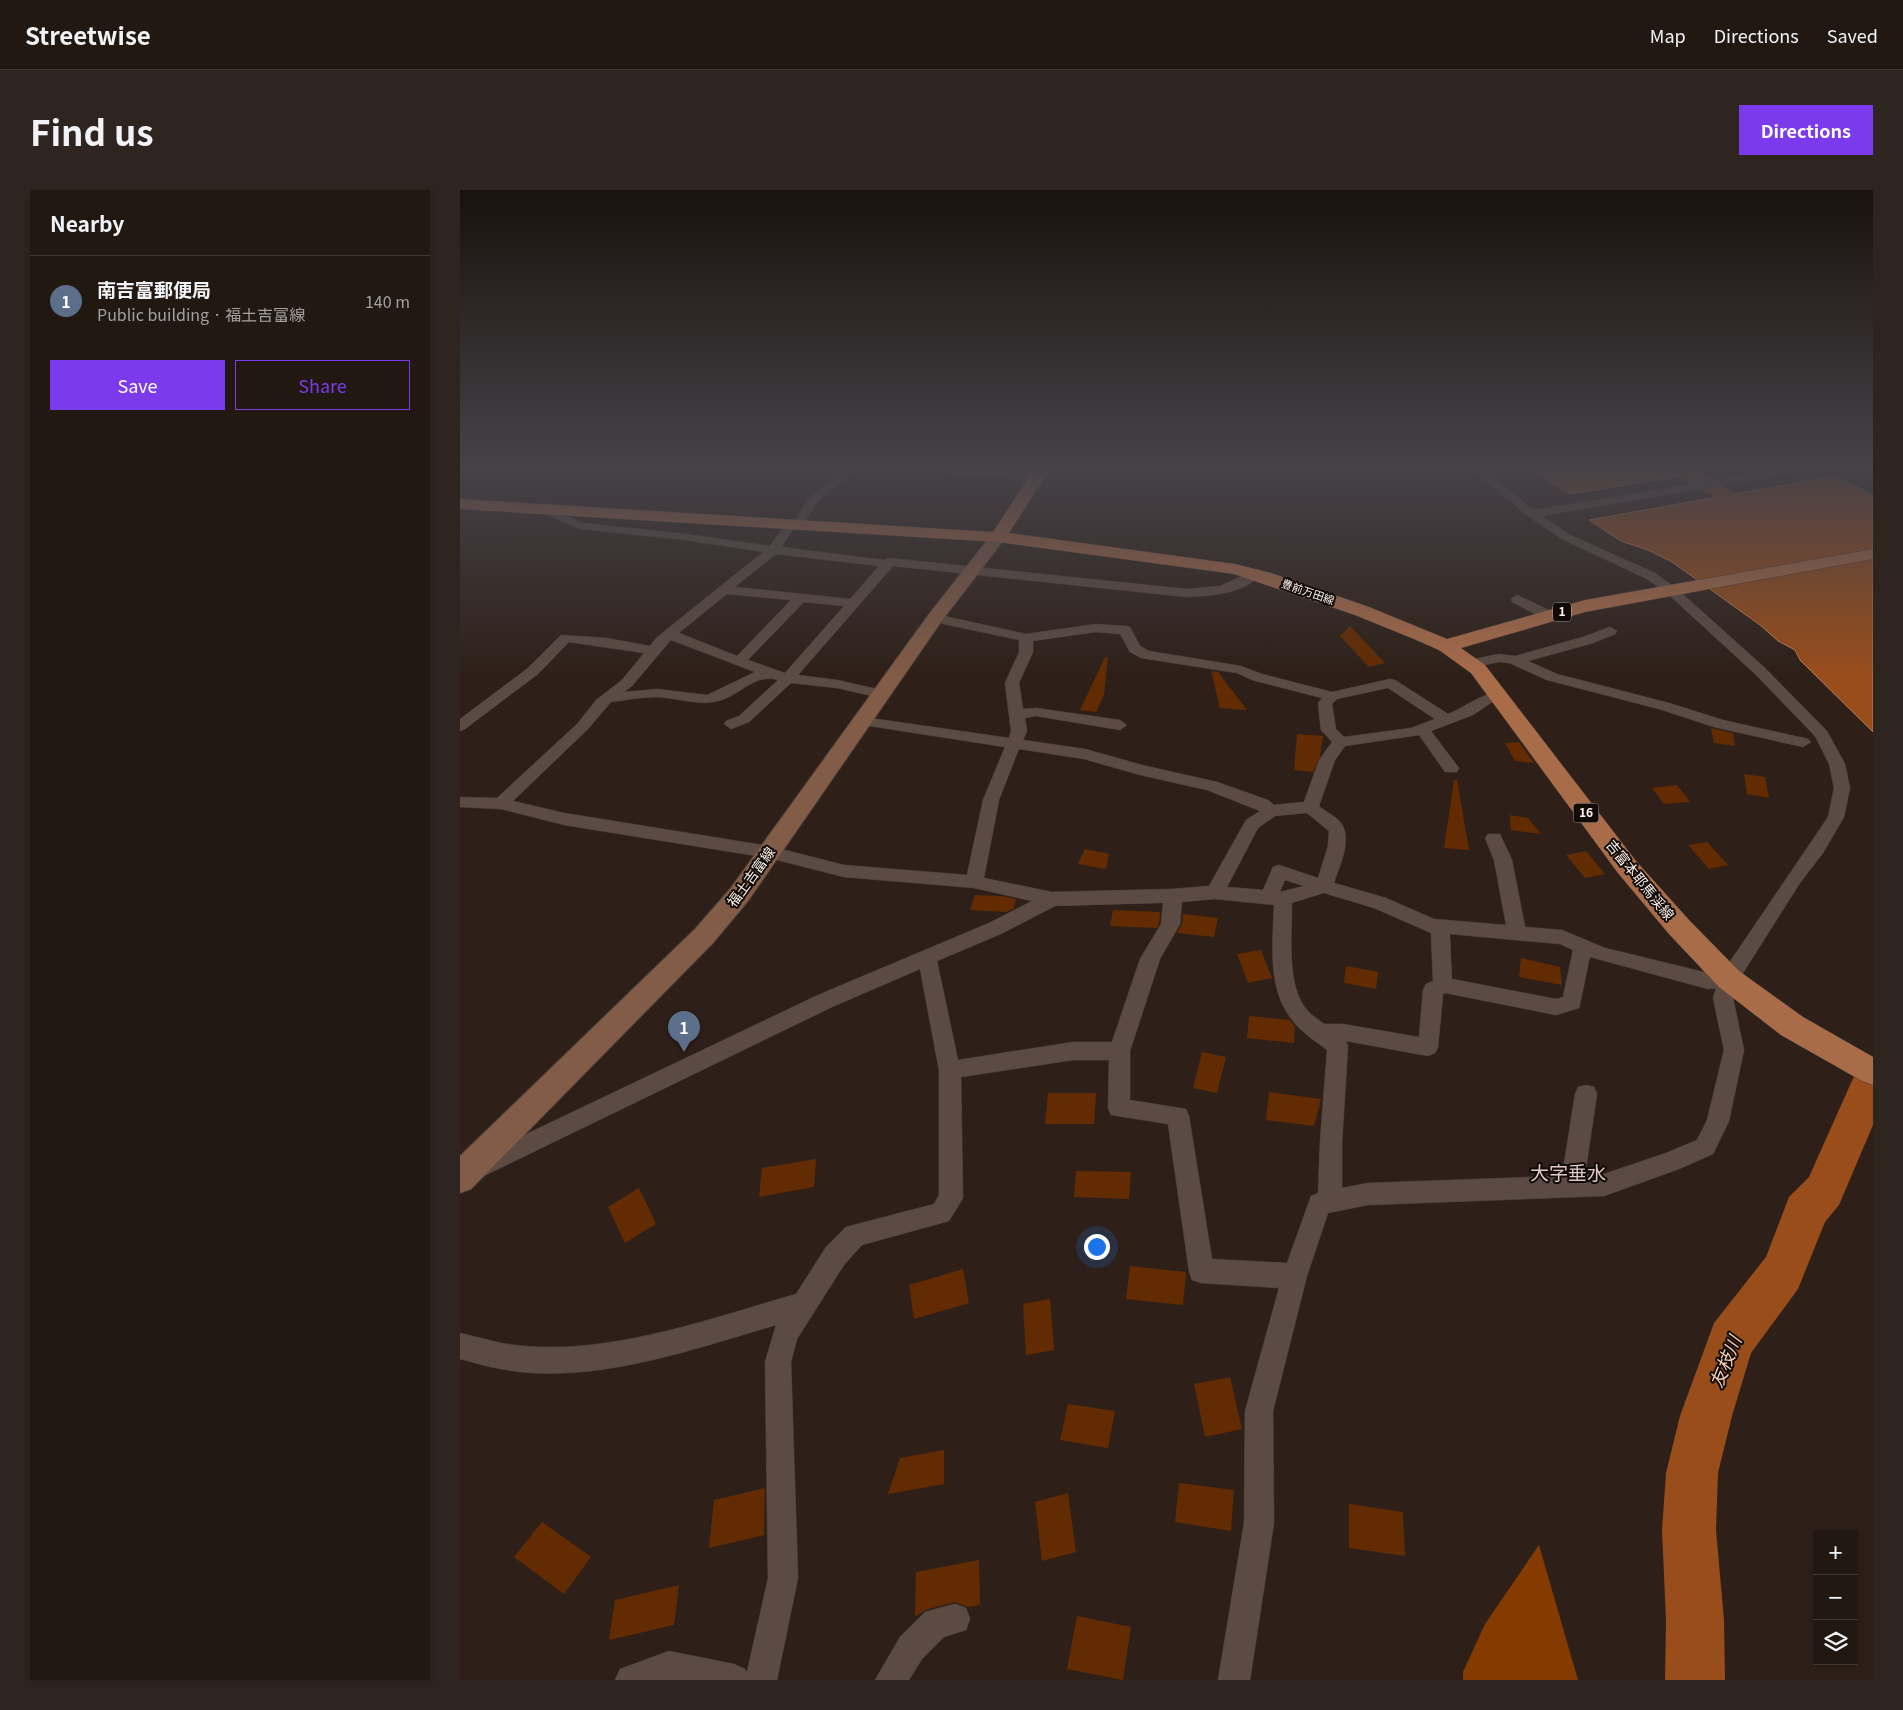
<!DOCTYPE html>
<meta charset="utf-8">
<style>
body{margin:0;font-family:Georgia,"Noto Sans JP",serif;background:#2e2520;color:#f1f3f6}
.controls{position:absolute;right:15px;bottom:15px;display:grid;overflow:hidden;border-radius:0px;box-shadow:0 2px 8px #0003}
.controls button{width:45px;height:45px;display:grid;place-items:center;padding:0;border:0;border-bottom:1px solid #3f3732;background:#221812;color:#f1f3f6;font:25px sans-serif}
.you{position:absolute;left:636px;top:1056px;width:18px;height:18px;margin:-12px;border:4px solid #fff;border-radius:50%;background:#1a73e8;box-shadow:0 0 0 8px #1a73e833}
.badge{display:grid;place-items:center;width:32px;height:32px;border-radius:50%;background:#7c3aed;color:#fff;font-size:16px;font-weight:700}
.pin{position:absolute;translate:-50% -41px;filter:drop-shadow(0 1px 2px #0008)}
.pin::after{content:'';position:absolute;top:26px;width:18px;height:15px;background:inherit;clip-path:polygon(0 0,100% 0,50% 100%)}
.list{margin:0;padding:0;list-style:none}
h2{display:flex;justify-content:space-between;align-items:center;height:65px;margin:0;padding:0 20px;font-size:21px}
h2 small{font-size:16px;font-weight:400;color:#a2a09f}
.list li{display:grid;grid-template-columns:32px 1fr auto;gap:15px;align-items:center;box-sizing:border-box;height:90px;padding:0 20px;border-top:1px solid #3f3732}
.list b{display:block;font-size:19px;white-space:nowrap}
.list p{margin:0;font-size:16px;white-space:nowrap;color:#a2a09f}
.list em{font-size:16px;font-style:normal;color:#a2a09f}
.actions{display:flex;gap:10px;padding:15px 20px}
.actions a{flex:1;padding:11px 0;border:1px solid #7c3aed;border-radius:0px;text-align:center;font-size:18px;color:#7c3aed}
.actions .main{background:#7c3aed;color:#fff}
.icon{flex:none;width:28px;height:28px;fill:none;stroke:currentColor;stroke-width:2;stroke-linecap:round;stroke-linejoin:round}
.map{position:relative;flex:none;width:1413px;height:1490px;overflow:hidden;border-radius:0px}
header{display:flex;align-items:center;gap:30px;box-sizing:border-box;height:70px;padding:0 25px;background:#221812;border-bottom:1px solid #3f3732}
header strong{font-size:24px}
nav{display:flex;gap:28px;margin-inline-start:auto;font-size:18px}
.intro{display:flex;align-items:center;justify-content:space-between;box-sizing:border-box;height:120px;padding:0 30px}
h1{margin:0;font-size:35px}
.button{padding:12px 22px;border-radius:0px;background:#7c3aed;color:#fff;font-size:18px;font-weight:700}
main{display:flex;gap:30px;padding:0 30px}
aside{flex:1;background:#221812;border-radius:0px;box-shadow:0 2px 8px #0003}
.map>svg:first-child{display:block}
</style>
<header>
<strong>Streetwise</strong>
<nav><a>Map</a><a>Directions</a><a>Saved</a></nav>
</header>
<div class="intro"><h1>Find us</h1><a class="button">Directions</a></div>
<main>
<aside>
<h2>Nearby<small></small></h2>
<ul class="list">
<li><span class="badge" style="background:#5c6f8a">1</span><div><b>南吉富郵便局</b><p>Public building · 福土吉富線</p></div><em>140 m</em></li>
</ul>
<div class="actions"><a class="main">Save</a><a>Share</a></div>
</aside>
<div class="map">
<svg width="1413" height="1490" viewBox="0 0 1413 1490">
<rect width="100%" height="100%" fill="#2e2018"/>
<polygon fill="#853a00" points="1079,1355 1118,1490 1003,1490 1003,1482 1025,1434"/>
<g fill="#994d1b" stroke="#b77f5a">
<polygon points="1068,277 1278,277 1110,304"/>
<polygon points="1375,286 1413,305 1413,542 1340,470 1335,460 1318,451 1300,435 1212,372 1188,360 1161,351 1129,330"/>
</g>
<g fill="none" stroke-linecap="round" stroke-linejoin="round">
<g fill="#994d1b" fill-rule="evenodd">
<polygon points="1207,277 1231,277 1315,326 1319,330 1315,334 1308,336 1301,334 1210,281"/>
<polygon points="1413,870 1413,935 1379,1015 1365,1032 1338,1099 1291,1163 1272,1226 1258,1283 1256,1340 1264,1430 1265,1490 1205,1490 1206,1430 1202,1340 1206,1283 1220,1226 1254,1133 1306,1067 1329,1007 1349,987 1399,875"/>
</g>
</g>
<g fill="#632b02">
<polygon points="890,436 925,473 909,477 880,446"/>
<polygon points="645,467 648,467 644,505 636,522 620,520"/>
<polygon points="751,481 758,482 787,520 760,518"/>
<polygon points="1251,538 1273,543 1275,556 1254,553"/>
<polygon points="837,544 863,546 860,566 853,582 834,580"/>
<polygon points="1059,552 1074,573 1055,571 1045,553"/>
<polygon points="1284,584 1305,587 1309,608 1287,604"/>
<polygon points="994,590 997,590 1009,660 984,658"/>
<polygon points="1217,595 1230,612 1204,614 1192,598"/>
<polygon points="1050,625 1068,628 1081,644 1051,640"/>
<polygon points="1247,652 1268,675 1249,679 1228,655"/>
<polygon points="625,659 649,664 646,679 618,674"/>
<polygon points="1126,661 1145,684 1125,688 1106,665"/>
<polygon points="515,705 542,706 556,709 554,718 546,722 510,720"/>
<polygon points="653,720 700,722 699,733 697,738 650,736"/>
<polygon points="723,724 758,728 754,747 717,743 722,734"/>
<polygon points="801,760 812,788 788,793 777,764"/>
<polygon points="1061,768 1100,777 1102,795 1059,787"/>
<polygon points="886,776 918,782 916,799 884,793"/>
<polygon points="789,826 830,830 835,837 834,853 787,848"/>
<polygon points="742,862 766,867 757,903 733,898"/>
<polygon points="809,902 861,909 854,936 806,930"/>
<polygon points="588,903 636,903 634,934 585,934"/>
<polygon points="356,969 354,997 299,1007 302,978"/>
<polygon points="616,981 671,982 669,1009 614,1007"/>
<polygon points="179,998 196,1034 165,1053 148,1017"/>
<polygon points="670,1076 726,1082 723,1115 666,1109"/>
<polygon points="503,1079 509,1113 454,1129 449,1095"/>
<polygon points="590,1109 594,1160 566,1165 563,1114"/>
<polygon points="770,1187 782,1239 745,1247 734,1194"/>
<polygon points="608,1214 655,1221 648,1258 600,1250"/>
<polygon points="484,1260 484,1294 428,1304 440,1268"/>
<polygon points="719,1293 774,1300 771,1341 715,1332"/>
<polygon points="305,1298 304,1345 249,1358 254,1310"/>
<polygon points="608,1303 616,1362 582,1371 575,1312"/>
<polygon points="889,1314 943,1322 945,1366 889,1358"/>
<polygon points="82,1332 131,1367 104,1404 54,1367"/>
<polygon points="519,1370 520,1415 508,1417 495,1412 465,1420 455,1427 456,1382"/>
<polygon points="219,1395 214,1435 149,1450 155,1410"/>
<polygon points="617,1426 671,1437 663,1490 607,1479"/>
</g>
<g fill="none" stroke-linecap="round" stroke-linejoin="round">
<defs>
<g id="street">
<path d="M386,277h12l-40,34 -16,25 -7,1 -14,20 103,13 5,-2 297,31 34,-3 35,-16 6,4c-16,20 -51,22 -75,23l-293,-31 -95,109 39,5 49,11 2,3 -2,3 -5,1 -44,-10 -46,-5 -42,39 -18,7 -7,-5 2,-3 13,-5 39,-36c-24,-7 -38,16 -60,21 -20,5 -40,-3 -61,-4 -15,0 -31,3 -46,5l-23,27 -75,72 51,12 205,33 75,19 123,10 16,-75 22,-53 -142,-22 -7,-4 7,-4 146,21 2,-7 -6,-48 14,-31v-12l-89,-19 -2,-3 2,-3 5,-1 91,20 70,-10 29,2 5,1 10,19 9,5 92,15 21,8 70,18 58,-13 5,1 53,34c16,-6 39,-25 55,-21l2,3 -2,3 -11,3 -19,13 -42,16 28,37 -2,4h-12l-26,-37 -74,11 -10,14 -16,46c7,6 17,10 22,17 12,16 -2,44 -7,60l52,15 48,21 72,6 -12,-65 -9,-22 3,-4h12l12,26 13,67 37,3 43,18 103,25 15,-1 105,-155 6,-29 -5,-24 -14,-28 -61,-63 -86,-79 -21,-15 -87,-41 -32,-22 -59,-49h12l53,43 259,-43h24l-5,3 -270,46 26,18 87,39 21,15 88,79 63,64 18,33 5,24 -6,29 -21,36 -23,30 -62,98 -5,17 11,52 -15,71 -16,33 -34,15 -75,27 -236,9 -40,8 -21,63 -34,135 1,112 -24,157h-32l26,-157 1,-112 34,-123 -78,-5 -9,-3 -3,-9 -21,-147 -57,-9 -3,-7 1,-48h-36l-112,17 2,121 -14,23 -87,24 -18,20 -47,74 -6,23 7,216 -21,102h-162l5,-11 49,-18 65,13 11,5 2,3 21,-94 -3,-216 11,-37c-85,25 -186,61 -275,44 -14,-2 -28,-7 -41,-10v-26c14,3 27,7 41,10 96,17 204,-23 295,-49l30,-47 20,-20 88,-23 5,-9v-125l-19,-101 -88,38 -344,167 -8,4 -8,-4 -3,-7 3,-7 346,-165 171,-72 43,-22 -58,-13 -130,-11 -75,-19 -205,-33 -63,-16 -41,-2v-10l37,1 81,-75 18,-23 26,-20 22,-27 -75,-11 -31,32 -73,55 -5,2v-12l68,-51 33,-33 45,3 44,8 6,-8 107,-86 -77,-12 -106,-11 -30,-13 -2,-2 5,-6h8l2,2 -2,3 21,10 104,11 84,12 18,-25 7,-1 15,-23zM316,364l103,12 -29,33 -115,-12zM267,404l64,6 -54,56 -58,-23zM344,412l40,4 -59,67 -37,-13zM636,442l24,2 10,18 11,6 96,15 15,7 70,18 -4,5 3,27 11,12 -13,18 -15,42 -30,3 -6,-5 -51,-18 -75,-17 -57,-16 -62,-9 4,-9 -2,-13 11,-2 84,14 7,-5 -7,-5 -84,-12 -13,1 -4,-26 14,-31v-11zM211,450l84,32 -48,23 -50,-6 -33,3 8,-6zM928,498l47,31 -24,9 -67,9 -8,-8 -4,-25 5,-5zM559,559l65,10 56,16 67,15 53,21 -14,9 -37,66 -37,3 -120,3 -68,-14 15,-78zM847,623l22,18 -1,15 -10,32 -39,-13 -6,2 -10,23 -36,-3 31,-59 17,-12zM825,690l19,6 -24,6zM864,703l50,15 57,25 2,48 -7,3 -3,6 -4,47 -76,-13h-19c-8,-6 -17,-12 -22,-21 -15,-26 -10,-71 -10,-100zM755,709l59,6c-1,36 -7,81 16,112 9,14 24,23 37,33l-7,92 -2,51 -7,3 -24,67 -75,-4 -23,-143 -3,-7 -56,-9v-49l30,-92 20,-35 2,-22zM703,713l-2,21 -21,35 -28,83h-39l-115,18 -21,-99 66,-28 52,-27zM990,744l110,10 13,6 -10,47 -7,2 -104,-20zM1130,767l118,32 8,-1 -3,10 11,52 -17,70 -10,20 -31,13 -62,21 -19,1 12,-81 -3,-7 -8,-2 -8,2 -3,7 -13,82 -194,7 -26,5v-46l6,-96 -2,-5 82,15 7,-3 3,-6 5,-53 2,-1 111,22 23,-7z"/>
<polygon points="515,277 577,284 582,287 577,290 489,285 484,282 489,279 517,280"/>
<polygon points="1402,277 1413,277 1413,283"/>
<polygon points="1057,405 1093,422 1095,425 1093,428 1083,428 1052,412 1051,409"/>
<polygon points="1150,437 1157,441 1155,444 1133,453 1068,471 1097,484 1209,513 1263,530 1348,549 1351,552 1343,557 1254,537 1199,519 1087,490 1049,473 1039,472 1010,478 1003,474 1005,471 1039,464 1055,466 1123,447"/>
<polygon points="495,1414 506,1418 510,1429 506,1440 484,1447 462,1469 449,1490 415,1490 440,1447 465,1422"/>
</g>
<polygon id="secondary" points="538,342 546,347 481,432 288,711 253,753 11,999 0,1003 0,966 235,739 270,699 469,424 532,344"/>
<polygon id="primary" points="573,277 589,277 585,287 549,343 775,374 811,383 909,417 987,449 1125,410 1413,359 1413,369 1125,422 1001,458 1025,475 1176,671 1229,730 1279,781 1343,827 1413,867 1413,895 1402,891 1321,845 1259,797 1209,744 1158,683 1011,483 979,460 954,449 895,425 774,384 538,352 0,319 0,309 533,342 569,287"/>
</defs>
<use href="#street" stroke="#483c37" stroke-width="1"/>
<use href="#secondary" stroke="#483c37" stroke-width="2"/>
<use href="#primary" stroke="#483c37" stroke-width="1"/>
<use href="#street" fill="#5b4b42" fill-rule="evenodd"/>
<use href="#secondary" fill="#825c46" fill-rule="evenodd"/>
<use href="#primary" fill="#a96c49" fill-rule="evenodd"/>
</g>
<linearGradient id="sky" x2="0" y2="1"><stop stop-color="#19120d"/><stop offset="0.57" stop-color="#464248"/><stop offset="1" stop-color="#464248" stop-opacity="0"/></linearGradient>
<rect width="1413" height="486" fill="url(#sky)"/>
<g text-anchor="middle" stroke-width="4" stroke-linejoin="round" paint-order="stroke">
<g font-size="11" fill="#fdf3ed" stroke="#110b08">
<text transform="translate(848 402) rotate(19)" y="4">豊前万田線</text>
</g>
<g fill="#110b08" stroke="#b6ada8" stroke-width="1">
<rect x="1093" y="412.5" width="18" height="19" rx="4"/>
<rect x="1113.5" y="613.5" width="25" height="19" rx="4"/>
</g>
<g font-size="12" font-weight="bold" fill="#fdf3ed">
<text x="1102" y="426">1</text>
<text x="1126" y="627">16</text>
</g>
<g font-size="14" fill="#fdf3ed" stroke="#110b08">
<text transform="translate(291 687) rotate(-54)" y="5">福土吉富線</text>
<text transform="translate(1180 690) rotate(51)" y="5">吉富本耶馬渓線</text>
</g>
<g font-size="18" font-style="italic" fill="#fbcfb8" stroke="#110b08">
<text transform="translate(1266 1172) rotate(-68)" y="6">友枝川</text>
</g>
<g font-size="19" fill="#dfcbc1" stroke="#110b08">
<text x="1108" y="990">大字垂水</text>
</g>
</g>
</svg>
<div class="controls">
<button>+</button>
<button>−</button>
<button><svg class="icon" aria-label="layers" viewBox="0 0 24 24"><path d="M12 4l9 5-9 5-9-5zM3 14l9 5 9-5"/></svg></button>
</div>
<div class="you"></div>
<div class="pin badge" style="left:224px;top:862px;background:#5c6f8a">1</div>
</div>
</main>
